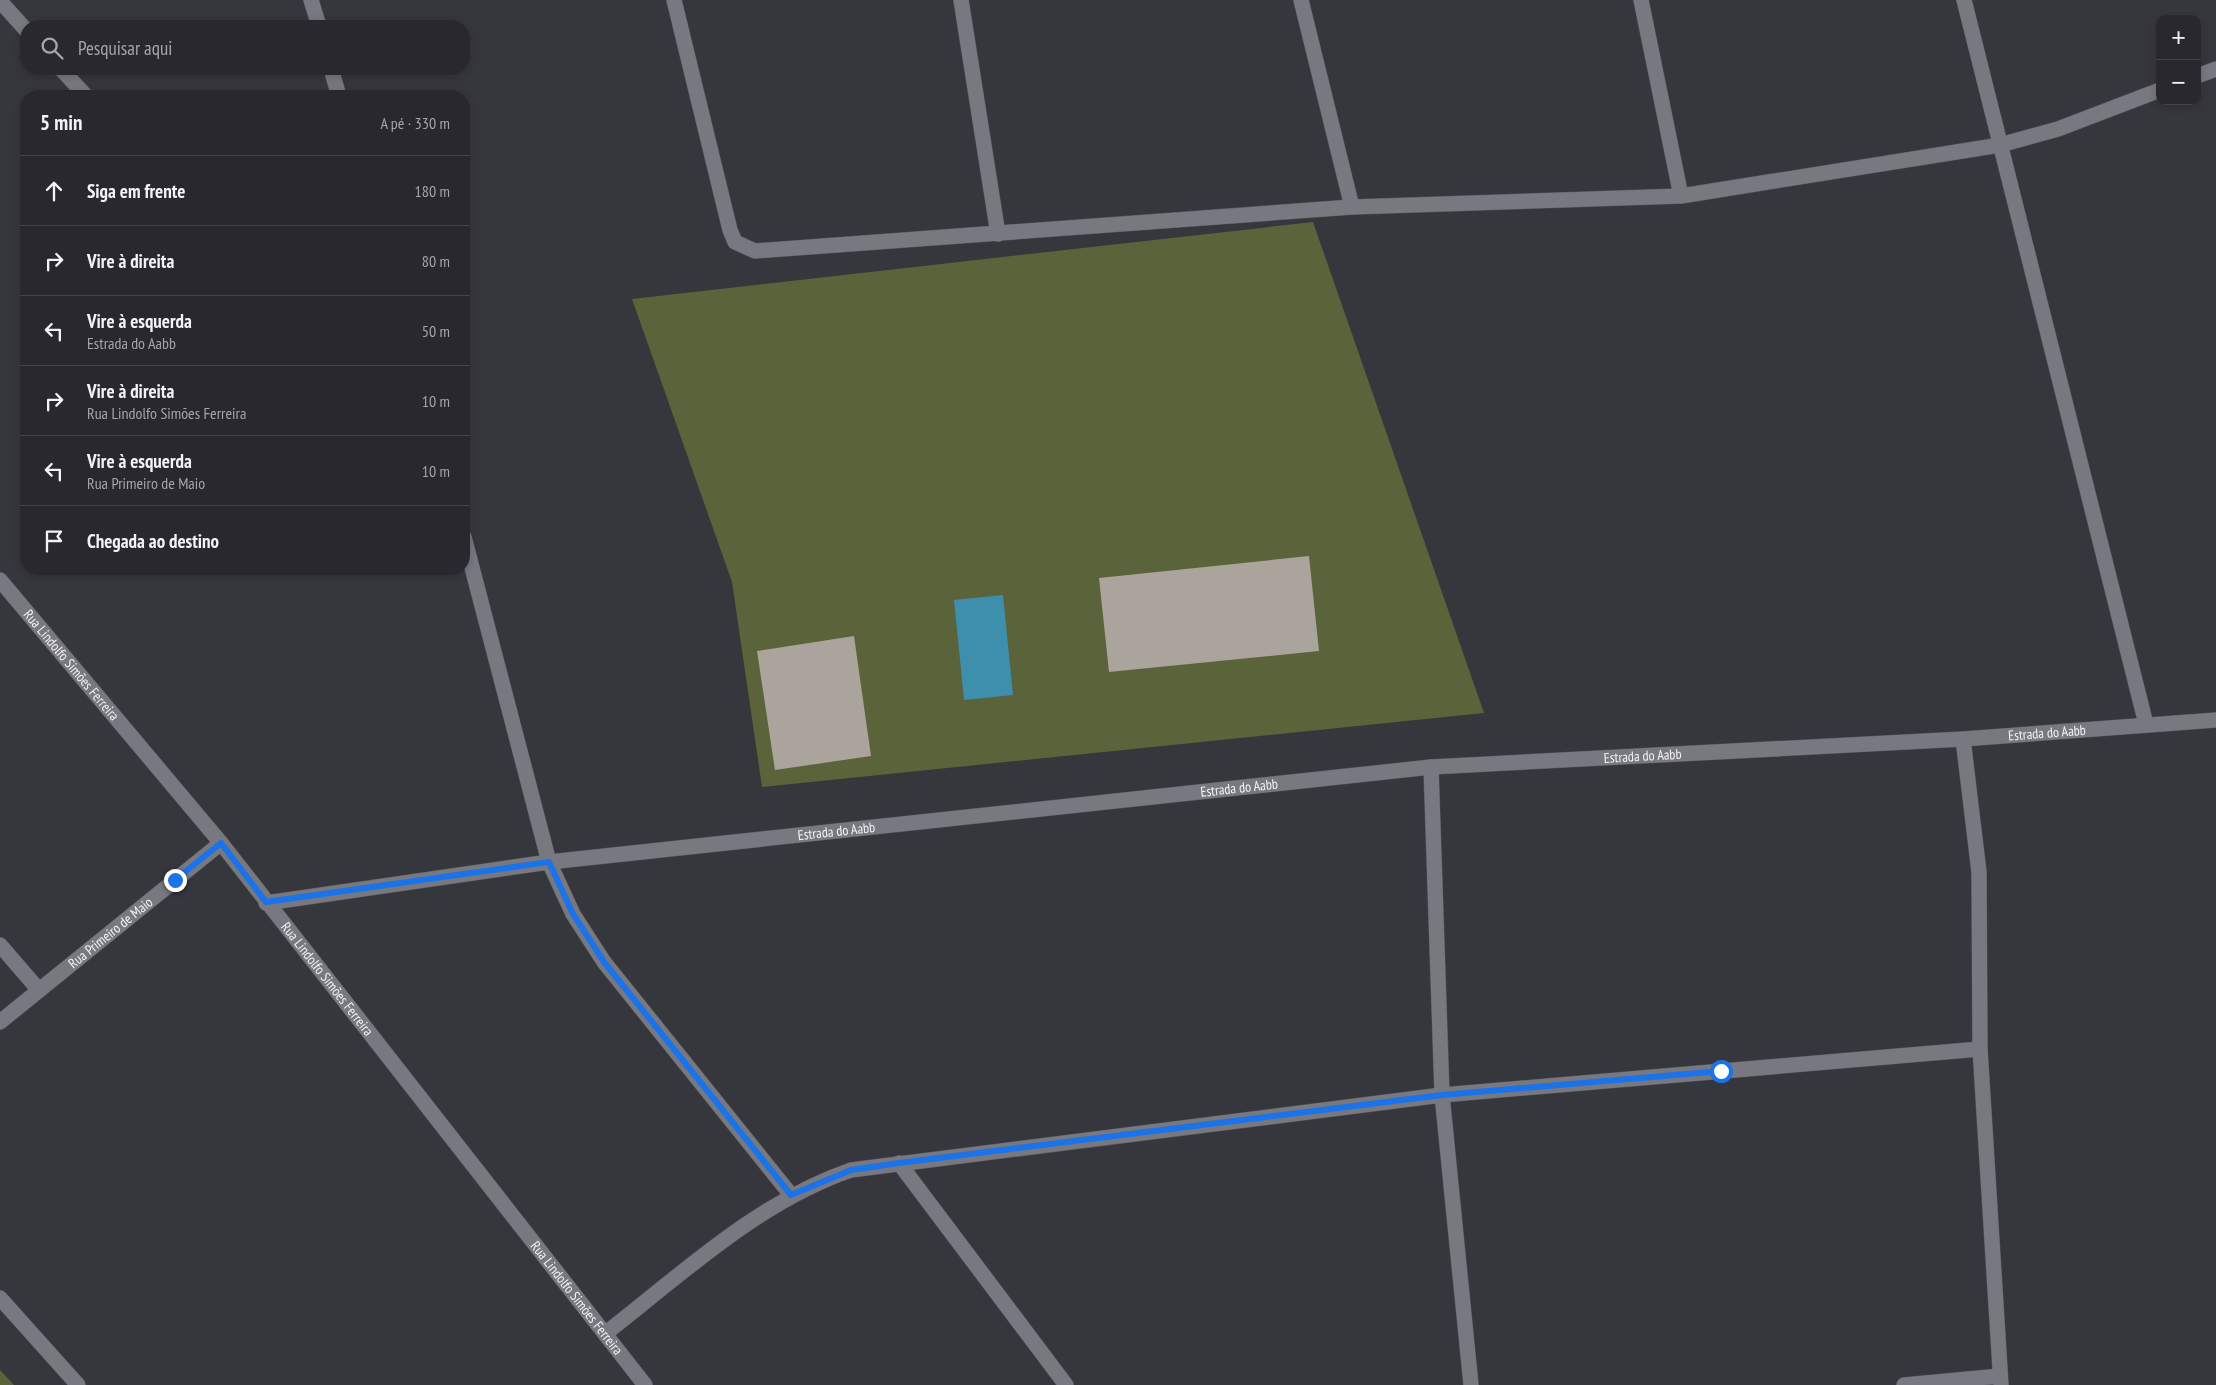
<!DOCTYPE html>
<html lang="pt">
<meta charset="utf-8">
<style>
body{margin:0;font-family:"PT Sans Narrow",sans-serif;background:#34343a;color:#f1f3f6}
.controls{position:absolute;right:15px;top:15px;display:grid;overflow:hidden;border-radius:10px;box-shadow:0 2px 8px #0003}
.controls button{width:45px;height:45px;display:grid;place-items:center;padding:0;border:0;border-bottom:1px solid #44444a;background:#28282e;color:#f1f3f6;font:25px sans-serif}
.stop{position:absolute;width:15px;height:15px;margin:-11px;border:4px solid #1a73e8;border-radius:50%;background:#fff}
.stop.end{background:#1a73e8;border-color:#fff;box-shadow:0 1px 5px #0008}
.list{margin:0;padding:0;list-style:none}
h2{display:flex;justify-content:space-between;align-items:center;height:65px;margin:0;padding:0 20px;font-size:21px}
h2 small{font-size:16px;font-weight:400;color:#a5a6aa}
.list li{display:grid;grid-template-columns:32px 1fr auto;gap:15px;align-items:center;box-sizing:border-box;height:70px;padding:0 20px;border-top:1px solid #44444a}
.list b{display:block;font-size:19px;white-space:nowrap}
.list p{margin:0;font-size:16px;white-space:nowrap;color:#a5a6aa}
.list em{font-size:16px;font-style:normal;color:#a5a6aa}
.icon{flex:none;width:28px;height:28px;fill:none;stroke:currentColor;stroke-width:2;stroke-linecap:round;stroke-linejoin:round}
.map{position:relative;flex:none;width:2216px;height:1385px;overflow:hidden}
.search{position:absolute;background:#28282e;box-shadow:0 2px 8px #0003;left:20px;top:20px;width:450px;height:55px;display:flex;align-items:center;gap:12px;box-sizing:border-box;padding:0 18px;border-radius:20px;color:#a5a6aa;font-size:19px}
.panel{position:absolute;background:#28282e;box-shadow:0 2px 8px #0003;left:20px;top:90px;width:450px;height:485px;border-radius:20px}
.map>svg:first-child{display:block}
</style>
<div class="map">
<svg width="2216" height="1385" viewBox="0 0 2216 1385">
<rect width="100%" height="100%" fill="#36363d"/>
<g fill="#5a6339">
<polygon points="1313,222 1484,713 762,787 732,582 632,299"/>
<polygon points="0,1370 14,1385 0,1385"/>
</g>
<polygon fill="#3d8fac" points="1003,595 1013,695 964,700 954,600"/>
<g fill="#aba49d">
<polygon points="1309,556 1319,651 1109,672 1099,578"/>
<polygon points="854,636 871,756 775,770 757,651"/>
</g>
<g fill="none" stroke-linecap="round" stroke-linejoin="round">
<defs>
<g id="minor">
<polyline points="311,0 319,26"/>
<polyline points="674,0 730,230 735,242 755,251 1352,207 1681,196 2000,145 2058,129 2160,90"/>
<polyline points="961,0 998,234"/>
<polyline points="1301,0 1352,207"/>
<polyline points="1641,0 1681,196"/>
<polyline points="1964,0 2146,724"/>
<polyline points="0,1 26,30"/>
<polyline points="61,69 86,96"/>
<polyline points="331,69 339,96"/>
<polyline points="2197,76 2216,69"/>
<polyline points="464,537 549,862 573,914 604,962 791,1195"/>
<path id="s1" d="M0,580l221,263 424,542"/>
<polyline points="1963,739 1979,872 1980,1049 2001,1385"/>
<polyline points="1431,767 1442,1095 1471,1385"/>
<path id="s2" d="M266,903l283,-41 882,-95 532,-28 253,-19"/>
<polyline points="0,945 38,989"/>
<path id="s3" d="M0,1022l221,-179"/>
<polyline points="899,1163 1066,1385"/>
<path d="M606,1333c77,-60 152,-131 245,-163l591,-75 538,-46"/>
<polyline points="1904,1385 2000,1376"/>
</g>
<polyline id="tertiary" points="0,1298 78,1385"/>
</defs>
<use href="#minor" stroke="#55545b" stroke-width="16"/>
<use href="#tertiary" stroke="#55545b" stroke-width="16"/>
<use href="#minor" stroke="#787881" stroke-width="15"/>
<use href="#tertiary" stroke="#787881" stroke-width="15"/>
</g>
<g fill="none" stroke-linecap="round" stroke-linejoin="round">
<polyline stroke="#1a73e8" stroke-width="6" points="175,880 221,843 266,902 549,862 573,914 604,962 791,1195 851,1170 899,1163 1442,1095 1721,1071"/>
</g>
<g text-anchor="middle" stroke-width="5" stroke-linejoin="round" paint-order="stroke">
<g font-size="14" fill="#f2f2f7" stroke="#1e1e21">
<text dy="5" stroke="none"><textPath href="#s1" startOffset="111">Rua Lindolfo Simões Ferreira</textPath></text>
<text dy="5" stroke="none"><textPath href="#s2" startOffset="1790">Estrada do Aabb</textPath></text>
<text dy="5" stroke="none"><textPath href="#s2" startOffset="1385">Estrada do Aabb</textPath></text>
<text dy="5" stroke="none"><textPath href="#s2" startOffset="980">Estrada do Aabb</textPath></text>
<text dy="5" stroke="none"><textPath href="#s2" startOffset="575">Estrada do Aabb</textPath></text>
<text dy="5" stroke="none"><textPath href="#s3" startOffset="142">Rua Primeiro de Maio</textPath></text>
<text dy="5" stroke="none"><textPath href="#s1" startOffset="516">Rua Lindolfo Simões Ferreira</textPath></text>
<text dy="5" stroke="none"><textPath href="#s1" startOffset="921">Rua Lindolfo Simões Ferreira</textPath></text>
</g>
</g>
</svg>
<div class="controls">
<button>+</button>
<button>−</button>
</div>
<div class="stop" style="left:1721px;top:1071px"></div>
<div class="stop end" style="left:175px;top:880px"></div>
<div class="search"><svg class="icon" aria-label="search" viewBox="0 0 24 24"><circle cx="10" cy="10" r="6"/><path d="M15 15l6 6"/></svg>Pesquisar aqui</div>
<section class="panel">
<h2>5 min<small>A pé · 330 m</small></h2>
<ul class="list">
<li><svg class="icon" aria-label="ahead" viewBox="0 0 24 24"><path d="M12 20V5M6 11l6-6 6 6"/></svg><div><b>Siga em frente</b></div><em>180 m</em></li>
<li><svg class="icon" aria-label="right" viewBox="0 0 24 24"><path d="M7 20v-9h11M14 6l5 5-5 5"/></svg><div><b>Vire à direita</b></div><em>80 m</em></li>
<li><svg class="icon" aria-label="left" viewBox="0 0 24 24"><path d="M17 20v-9H6M10 6l-5 5 5 5"/></svg><div><b>Vire à esquerda</b><p>Estrada do Aabb</p></div><em>50 m</em></li>
<li><svg class="icon" aria-label="right" viewBox="0 0 24 24"><path d="M7 20v-9h11M14 6l5 5-5 5"/></svg><div><b>Vire à direita</b><p>Rua Lindolfo Simões Ferreira</p></div><em>10 m</em></li>
<li><svg class="icon" aria-label="left" viewBox="0 0 24 24"><path d="M17 20v-9H6M10 6l-5 5 5 5"/></svg><div><b>Vire à esquerda</b><p>Rua Primeiro de Maio</p></div><em>10 m</em></li>
<li><svg class="icon" aria-label="arrive" viewBox="0 0 24 24"><path d="M6 21V4h12l-3 4 3 4H6"/></svg><div><b>Chegada ao destino</b></div></li>
</ul>
</section>
</div>
